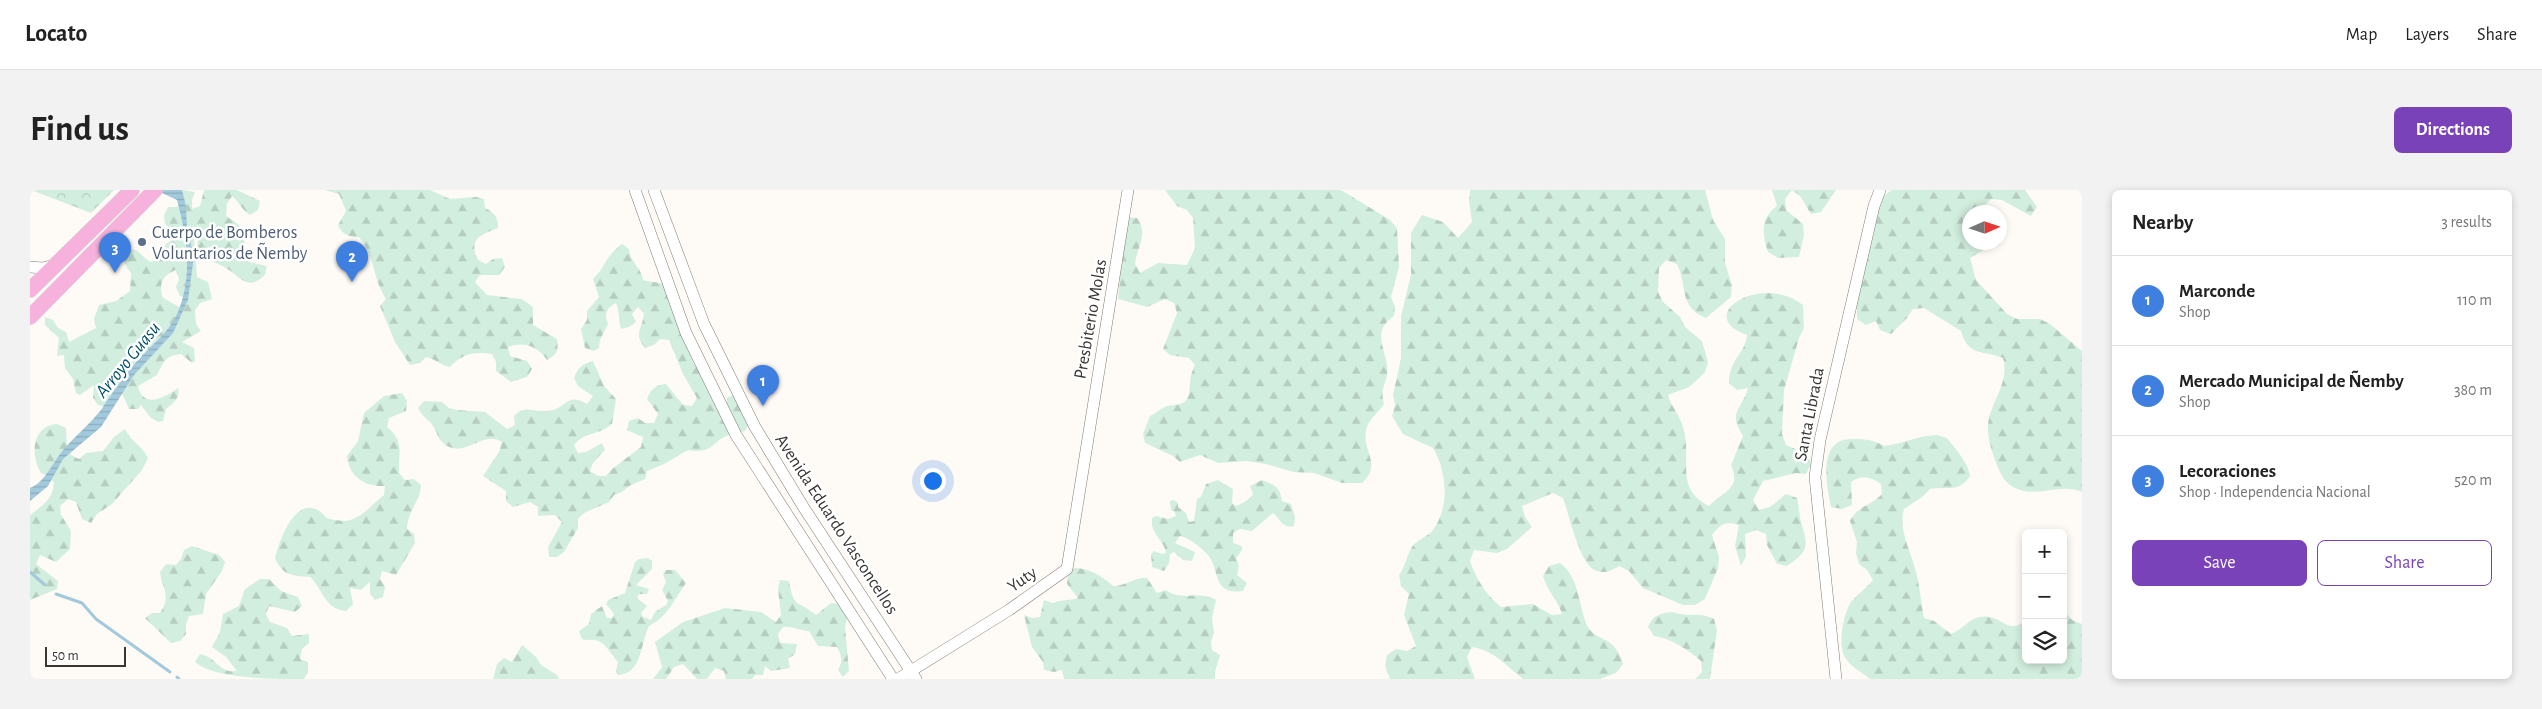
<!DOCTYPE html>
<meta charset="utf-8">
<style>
body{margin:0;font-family:"Alegreya Sans",sans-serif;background:#f2f2f2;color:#222}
.controls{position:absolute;right:15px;bottom:15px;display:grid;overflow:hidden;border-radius:8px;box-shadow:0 2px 8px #0003}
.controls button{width:45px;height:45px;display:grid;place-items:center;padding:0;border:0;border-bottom:1px solid #e0e0e0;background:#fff;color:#222;font:25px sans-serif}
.compass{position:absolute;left:1932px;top:15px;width:45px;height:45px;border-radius:50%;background:#fff;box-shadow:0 2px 8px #0003;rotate:87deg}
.scale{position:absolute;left:15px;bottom:12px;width:81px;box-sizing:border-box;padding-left:5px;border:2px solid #383633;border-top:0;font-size:14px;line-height:18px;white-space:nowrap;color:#383633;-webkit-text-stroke:4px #fff;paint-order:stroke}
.you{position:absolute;left:902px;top:290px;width:18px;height:18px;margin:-12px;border:4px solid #fff;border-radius:50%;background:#1a73e8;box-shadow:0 0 0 8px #1a73e833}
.badge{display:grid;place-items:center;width:32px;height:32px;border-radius:50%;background:#7942b9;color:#fff;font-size:16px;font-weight:700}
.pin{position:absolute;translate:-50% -41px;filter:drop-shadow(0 1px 2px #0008)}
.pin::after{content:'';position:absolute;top:26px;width:18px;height:15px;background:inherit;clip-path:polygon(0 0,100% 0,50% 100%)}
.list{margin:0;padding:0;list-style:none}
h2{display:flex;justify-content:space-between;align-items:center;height:65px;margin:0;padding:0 20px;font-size:21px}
h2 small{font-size:16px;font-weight:400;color:#767676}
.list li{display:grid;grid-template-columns:32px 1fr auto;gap:15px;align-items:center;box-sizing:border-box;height:90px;padding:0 20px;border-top:1px solid #e0e0e0}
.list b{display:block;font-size:19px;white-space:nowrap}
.list p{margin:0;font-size:16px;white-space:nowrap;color:#767676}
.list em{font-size:16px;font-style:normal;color:#767676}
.actions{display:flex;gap:10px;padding:15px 20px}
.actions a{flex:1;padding:11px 0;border:1px solid #7942b9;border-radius:8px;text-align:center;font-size:18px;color:#7942b9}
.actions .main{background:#7942b9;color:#fff}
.icon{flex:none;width:28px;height:28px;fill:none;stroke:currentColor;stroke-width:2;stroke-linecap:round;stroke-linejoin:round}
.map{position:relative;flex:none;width:2052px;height:489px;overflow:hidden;border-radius:8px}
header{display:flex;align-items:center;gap:30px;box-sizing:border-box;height:70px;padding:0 25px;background:#fff;border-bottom:1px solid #e0e0e0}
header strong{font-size:24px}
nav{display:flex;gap:28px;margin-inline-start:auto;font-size:18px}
.intro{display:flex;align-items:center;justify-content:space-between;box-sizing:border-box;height:120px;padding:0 30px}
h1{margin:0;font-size:35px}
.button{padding:12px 22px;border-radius:8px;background:#7942b9;color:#fff;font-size:18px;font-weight:700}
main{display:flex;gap:30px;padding:0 30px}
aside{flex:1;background:#fff;border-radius:8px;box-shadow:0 2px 8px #0003}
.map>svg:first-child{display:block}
</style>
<header>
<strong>Locato</strong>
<nav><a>Map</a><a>Layers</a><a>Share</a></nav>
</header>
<div class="intro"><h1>Find us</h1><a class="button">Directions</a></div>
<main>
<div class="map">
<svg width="2052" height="489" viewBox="0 0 2052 489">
<defs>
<pattern id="forest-firs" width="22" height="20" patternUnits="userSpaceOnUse" patternTransform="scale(1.25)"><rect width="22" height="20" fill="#d2eede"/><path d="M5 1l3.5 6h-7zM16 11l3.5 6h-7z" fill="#b5cdbf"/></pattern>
<pattern id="park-crowns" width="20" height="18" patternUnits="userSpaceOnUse" patternTransform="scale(1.25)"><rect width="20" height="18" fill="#d2eede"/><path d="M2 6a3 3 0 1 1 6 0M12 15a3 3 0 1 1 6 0" fill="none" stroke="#b5cdbf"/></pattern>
<pattern id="water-rules" width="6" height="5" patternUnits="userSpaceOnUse" patternTransform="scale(1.25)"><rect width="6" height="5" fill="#a2c9dc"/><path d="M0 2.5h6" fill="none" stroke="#8cadbd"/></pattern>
</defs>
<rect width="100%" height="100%" fill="#fefbf6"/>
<g fill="url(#forest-firs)" fill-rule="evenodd">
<path d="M153,0l12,2 -3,8v9l8,-3 4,-16h33l23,11 -2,9 -8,5c-8,-5 -11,-13 -18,-19l-5,8 -1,12c4,3 10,6 14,10 4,3 5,27 9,36l18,4 -2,9c-18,17 -24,2 -39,-7 -15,-8 -17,-6 -29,-20l2,-17 -6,-5 4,51 11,5 4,17 -12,4 -5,7 1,14 5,7 -19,11 12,6 1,13 -3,2 -11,-9c-17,2 -17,8 -24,21l-19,11c5,24 28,11 40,2 3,9 -5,16 -12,21l-3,12 -5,1 -8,-5 -9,-12 -3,4h-9l-7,-16 -15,14 -9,-2 -5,-7 1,-13 -14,10 -4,-2 -3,-14 -8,-11 -1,-13 -7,1 2,-18 -14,-13v-8l8,3 5,8 8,4 3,10 27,-14 -2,-9 5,-14 17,-4 14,-10 1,-18c-8,-9 -8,-14 -3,-24l8,1 14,12 8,-2 8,-16 7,-5 -2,-9 -6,-6 -1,-9 4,-8h9l5,-6 -1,-9zM146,80l3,9 -3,8 4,9 7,2 -4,11 -20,-11c-5,-13 -1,-23 13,-28z"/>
<path d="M294,0h106l20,9 26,-2 8,2 1,9c10,5 13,9 13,20 -18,7 -30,11 -20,32l8,4 7,-5 9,-1 3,9 -6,8h-19l-5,7 12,13 35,4 11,8v18l24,14c2,11 0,16 -10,21 -9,-14 -24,-19 -39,-13l2,9 17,5 5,8 -5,8 -16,5 -15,-11v-9l-4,-8c-17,-3 -31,0 -42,13 -10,-2 -14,-8 -24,-10l-6,6 -10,2 -15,-23 -15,-36 6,-7c-14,-21 -9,-39 -27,-62 -11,0 -16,-2 -21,-12l8,-14 -7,-17z"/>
<path d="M1135,0h176l49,30 7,8 2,39 -8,30 4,10 -1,9c-26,17 -4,36 -7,58 -2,14 -7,13 -3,30 -5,8 -14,14 -17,23 -8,22 17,36 -5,56h-20l-28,-10 -20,-1 -28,-8 -19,-3 -29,2 -18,-8 -20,7 -7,-6 -28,-13 -2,-9 7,-18c6,-3 12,-8 17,-10 10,-2 20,0 22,-13 2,-12 0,-16 6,-28l-6,-7 -19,-3 -7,-6 14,-36 -3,-10 -9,-4 -18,8 -29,-8 2,-19 -5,-40 2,-19 9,-4 11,1c12,16 0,28 -2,46l5,9 18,-10 29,2 8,-17 -2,-30 -6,-8 -10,-4z"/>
<path d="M1440,0h235l8,30 12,19v24l7,22 -1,12 -25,21c-28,-12 -18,-31 -29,-54l-11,-4 -7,8 -1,24 5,10 17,15 5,10 17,14 6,21 -3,10 -8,8 -8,7 -21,8c3,12 12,20 15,32 10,32 -10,61 26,79 14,-15 33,-17 22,-41l12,-29c-16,-25 -1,-26 5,-48l-11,2 -8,-7c0,-24 17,-30 18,-48 -55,-19 14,-63 56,-30l1,23 -5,10 -15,52 -2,44 4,11 21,9 4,10 -5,10 -10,-1 -33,8 -10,19 6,10 11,-3 16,-13 11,4c2,8 2,16 4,24 7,24 9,28 -14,44l-10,-2 -10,-19 -1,-11 -10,-4 -11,4 1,22 -5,10 -6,-20 4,-21c-13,-4 -19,-1 -27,10l7,22 -1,11 -13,31 -10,6h-12l-40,-17 -14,-17 -10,-5c-7,4 -13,8 -22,5 -17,-4 -28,-57 -34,-73l-10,-5 -31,13 3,11 7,10 -25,22 -10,4 -23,-3 -4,11c7,19 15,33 31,46l32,-3 19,11 10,-1c-4,-14 -15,-23 -19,-38l6,-10 11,-3c19,14 18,39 26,60 8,21 28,9 37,41l-7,9 -16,6h-77c-16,-13 -30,-29 -51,-32l-5,10 8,22h-85l-5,-13 2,-11 9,-6 11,2 9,-5 -12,-31 5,-21 -8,-8 -2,-11c7,-9 7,-19 13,-28 5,-8 16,-10 21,-17 17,-23 14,-59 0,-82l-30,-14 -11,-18 3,-11 -2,-10 8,-36v-43l10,-41v-42l11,-18 21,7 15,16 14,-16 -3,-21z"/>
<path d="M1742,0h64l-15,22 -10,2 -11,-18 -8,-6 -7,9 1,11 17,14 1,11 -5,22 -21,1 -10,-6c-6,-18 -8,-34 9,-46z"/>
<path d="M1862,0h133l12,17 -6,9 -29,-16 -11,-1 -8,8 3,5h-16v30h30v-15l3,6 -3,12 -11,2 -19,11 6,22 31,34 10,5h23l10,5 32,27v141c-21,-10 -46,7 -67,-4 -10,-5 -14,-13 -18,-23 -5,-13 -10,-27 -9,-41 3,-23 22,-42 15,-66 -20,-8 -35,-1 -42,-27l-37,-23 -11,1 -6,9 -16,16 -11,-4 -4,-9 -10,4 -9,-6v-21l17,-96z"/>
<path d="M592,54l7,5c1,13 12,18 14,31 10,3 17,1 26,7l20,57 4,19 34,45v-10l8,-4 14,30 -4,7c-6,2 -11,2 -16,4 -16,5 -16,20 -41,15l-24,14 -17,7 -2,8 -16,7 -7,6 -8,3 -5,7 -25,11 -6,6v9l-14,24 -7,5h-8l-1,-10 14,-25 -7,-7 -17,1v-9l-8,-5 -17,5 -7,-6v-10l-23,-15 16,-24 3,-10c-19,-13 -39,19 -59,1 -6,-5 -6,-12 -10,-17 -5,-8 -11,-9 -15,-18l6,-7 18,1 7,6 8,2 28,2 22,17 8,-4 -1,-9c12,-12 19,-3 33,-5 19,-1 20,-20 40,-7l6,-8 -15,-10 -4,-8c4,-11 8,-14 19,-17l11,25 12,13 -4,25c-12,11 -28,8 -38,21l4,8 8,-1 16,-9 3,7 -12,13 -3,8 8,5h8l6,-7 29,-22 2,-10 -16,-7 2,-9 9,-3 7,5h9l4,-9 -11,-15c4,-10 8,-14 19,-15l17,21 9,1 5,-8 -14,-24 -14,-34 -9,-1 -6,6 -9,3c-12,-15 -3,-18 -1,-34l-6,-7 -6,7 4,8 -7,5 -8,2c-3,-9 -1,-17 -5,-26 -10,5 -12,11 -8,21l-8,16 -1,8 -5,3 -9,-3 -4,-19 6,-9v-9l12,-14 -6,-18c12,-11 13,-24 29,-35z"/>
<path d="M372,203l5,8 -1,10 -17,7 -2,9c18,14 11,27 12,46l6,7 9,-1 7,6c-1,16 -14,28 -14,44l7,5 1,9 -19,32 -14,-4 -2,8 5,8 -2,10 -8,3 -5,-6v-12l-9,8 -11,-2 3,16 -7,7c-22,-2 -23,-22 -36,-34 -18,-1 -28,-2 -35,-19 4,-16 19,-61 43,-48 4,2 6,6 9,8 4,2 18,4 23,2 14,-4 23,-17 34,-25l1,-9c-20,1 -36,-9 -38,-30l11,-15 6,-28 20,-17z"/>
<path d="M27,234l9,4 1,18 4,9 8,4 7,-6 17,-2 11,-14 11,-8c5,12 17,16 23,29l-6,12 -30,34 -15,10 -6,9 -9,-4 -6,-17 -8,-3 -8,7 1,9 10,16 -1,18 -14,13 -16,-7 -4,9 22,17 -1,8 -27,11v-85c12,-9 23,-16 24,-32l-5,-7 -8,-3c-11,-18 -9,-47 16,-49z"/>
<path d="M1907,245l10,3c9,12 21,24 23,38 -11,17 -22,10 -40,13l-8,8 -18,12c-6,21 7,42 12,63 4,15 5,31 8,46l10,3 17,13c14,-5 20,-20 38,-17 17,3 18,16 37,4v39h37v-50l9,10 10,4v55h-212c-8,-7 -18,-11 -24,-20 -9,-11 -3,-45 5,-57 6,-8 15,-13 22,-22l-6,-10 -8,-6 -3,-11 1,-11 -7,-21c7,-15 21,-15 32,-27l-1,-10c-12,-8 -19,-9 -30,-2l1,23 -10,4 -11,-2c-5,-24 -14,-70 23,-68 12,0 20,1 30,7 19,-2 31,-10 53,-11z"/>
<path d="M1188,290l15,9 -1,14 4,3c7,-3 12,-5 17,-12l-3,-8 12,-6c13,5 18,7 20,21l9,3 4,13 -1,9c-11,3 -14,-7 -21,-13l-21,18 -12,-2 -7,4v10l9,3v4l-6,8 3,8 -2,9 10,8 -4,8c-33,5 -22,-25 -37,-38 -7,-7 -17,-15 -26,-17l-5,7 20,9 -3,9 -9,-1 -9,-8 -4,2 -1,9 -5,8 -12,-4 -1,-13 3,-3 8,3 4,-1c-2,-14 -16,-18 -14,-35l4,-2 12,3 8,-3 -1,-4 -4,-2 -1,-9 4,-1 4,3v4l8,6 3,9 5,-1 3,-22 4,-2 5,-13z"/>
<path d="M162,356l27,9 6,7 -3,9 -16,23 -3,20 -14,2 -3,8v10l-6,7 -9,2 -26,-25 7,-5h8c12,-17 2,-24 0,-41l6,-8 10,1 5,-6 3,-9z"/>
<path d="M618,368l4,3v8l-16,16 13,4 -2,5h-8l-2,4 10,8 -6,7 2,4 8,3 4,-8 11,-7 2,-4 -6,-11 4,-8 -3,-8 3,-4h9l11,13c-12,17 -18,33 -37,43 -8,15 -7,49 -31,49l-2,-4 2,-9c-7,-7 -12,-20 -23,-22 -5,-1 -8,1 -13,-1l-3,-8 10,-7 2,-10 11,-8 5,12h5l2,-4 -8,-10 2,-4 17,-7 10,-31 4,-3z"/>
<path d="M1044,378c15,0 28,8 39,18 13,0 21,-9 34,-8l10,15 9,-3c15,12 35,0 50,10l-4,18 2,15 -3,9 1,8 8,5 -5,17v7h-151l-2,-9 -8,2 -10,-2 -1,-8 -11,-15 -8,-32 8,3 8,-1 4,-17 9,3c9,-4 16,-2 25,-5l-11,-14 1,-8z"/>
<path d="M230,389h9l12,12 17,6 4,9 -7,6 -26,-6 -3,8 4,8 17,6 5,8 17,-2v9l-7,6 -2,10 8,3v10l-4,7c-30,0 -90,0 -109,-17l5,-8c17,3 19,20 37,17l-11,-14 -14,-10 8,-15 3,-18 16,-8 6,-17z"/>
<path d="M750,390l9,1c5,29 8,18 27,34l15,-12 8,1 8,14 -2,9 4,44 -6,6 -5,-7c5,-9 4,-14 -1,-23l-19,-1 -9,-15c-10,0 -16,-5 -26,-4l-5,7 2,9 17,1 -2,10 -7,5 2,9 -19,3 -6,-5 -2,9h-8l-3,4h-26l-2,-8 -9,-3 -8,11h-10l-14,-15 -9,3 -8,12h-13l9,-12 -7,-25 28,-20 42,-14 36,4 15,10 5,-7 -3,-26z"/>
<path d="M1643,422c14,6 27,-1 41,7l3,11 -7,49h-15l7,-7 -1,-11c-13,-11 -30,-23 -47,-25l-6,-9c5,-12 12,-14 25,-15z"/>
<polygon points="492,455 506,467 511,475 527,485 529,489 463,489 467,474 474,468 482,472"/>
</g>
<polygon fill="url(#park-crowns)" points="1,0 84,0 61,23"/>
<path fill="url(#water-rules)" d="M132,0h20l4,16 1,24 7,26 -6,44 -15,33 -39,42 -33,52 -38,32 -15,27 -18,15v-13c15,-5 24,-28 34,-39 12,-14 26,-25 37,-39 12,-18 24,-36 39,-52 13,-14 30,-27 38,-46 15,-37 9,-75 -1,-112l-17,-8z"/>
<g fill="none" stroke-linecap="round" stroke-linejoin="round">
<g stroke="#a2c9dc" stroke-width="3">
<polyline points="0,382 15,395"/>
<polyline points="26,404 52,413 66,429 140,482"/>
<polyline points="147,487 149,489"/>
</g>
<defs>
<g id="tertiary">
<polyline points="605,0 656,143 706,245 863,489"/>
<polyline points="624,0 674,134 725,237 774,318 886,489"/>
<polyline points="0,77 12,78 25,75"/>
<polyline points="868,489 979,420 1037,379 1098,0"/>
<polyline points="1806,489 1785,287 1790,250 1844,16 1850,0"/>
</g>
<g id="trunk">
<polyline points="0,100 102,0"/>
<polyline points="0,127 125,0"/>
</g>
</defs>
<use href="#tertiary" stroke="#817c75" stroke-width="12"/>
<use href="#trunk" stroke="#d7d7d6" stroke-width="16"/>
<use href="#tertiary" stroke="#fff" stroke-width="11"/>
<use href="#trunk" stroke="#f6b2dc" stroke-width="15"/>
</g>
<circle fill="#5c6f8a" stroke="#fff" stroke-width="2" cx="112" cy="52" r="5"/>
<g text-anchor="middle" stroke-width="5" stroke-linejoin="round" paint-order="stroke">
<g font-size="18" fill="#4e5e75" stroke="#fff" text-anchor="start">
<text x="122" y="48">Cuerpo de Bomberos<tspan x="122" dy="21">Voluntarios de Ñemby</tspan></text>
</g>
<g font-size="18" fill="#383633" stroke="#fff">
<text transform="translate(1060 129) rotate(-80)" y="6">Presbiterio Molas</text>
<text transform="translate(1779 224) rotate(-79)" y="6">Santa Librada</text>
<text transform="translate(807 334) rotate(57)" y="6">Avenida Eduardo Vasconcellos</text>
<text transform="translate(992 389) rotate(-35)" y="6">Yuty</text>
</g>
<g font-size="19" font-style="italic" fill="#004f69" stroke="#fff">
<text transform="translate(97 169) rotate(-51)" y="7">Arroyo Guasu</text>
</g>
</g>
</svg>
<div class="controls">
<button>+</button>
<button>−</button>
<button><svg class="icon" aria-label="layers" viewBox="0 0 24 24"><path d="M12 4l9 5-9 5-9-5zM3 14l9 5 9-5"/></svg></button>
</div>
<svg class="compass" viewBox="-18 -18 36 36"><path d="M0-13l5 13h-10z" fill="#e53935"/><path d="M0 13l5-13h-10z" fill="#767676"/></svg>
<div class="scale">50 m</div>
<div class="you"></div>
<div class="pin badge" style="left:733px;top:216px;background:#3f7fe0">1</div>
<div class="pin badge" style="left:322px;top:92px;background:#3f7fe0">2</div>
<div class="pin badge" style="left:85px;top:83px;background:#3f7fe0">3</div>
</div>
<aside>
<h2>Nearby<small>3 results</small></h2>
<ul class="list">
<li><span class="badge" style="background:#3f7fe0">1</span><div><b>Marconde</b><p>Shop</p></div><em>110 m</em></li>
<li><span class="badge" style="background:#3f7fe0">2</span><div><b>Mercado Municipal de Ñemby</b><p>Shop</p></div><em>380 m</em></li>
<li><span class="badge" style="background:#3f7fe0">3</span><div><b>Lecoraciones</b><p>Shop · Independencia Nacional</p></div><em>520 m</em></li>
</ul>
<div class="actions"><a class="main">Save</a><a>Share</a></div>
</aside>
</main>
